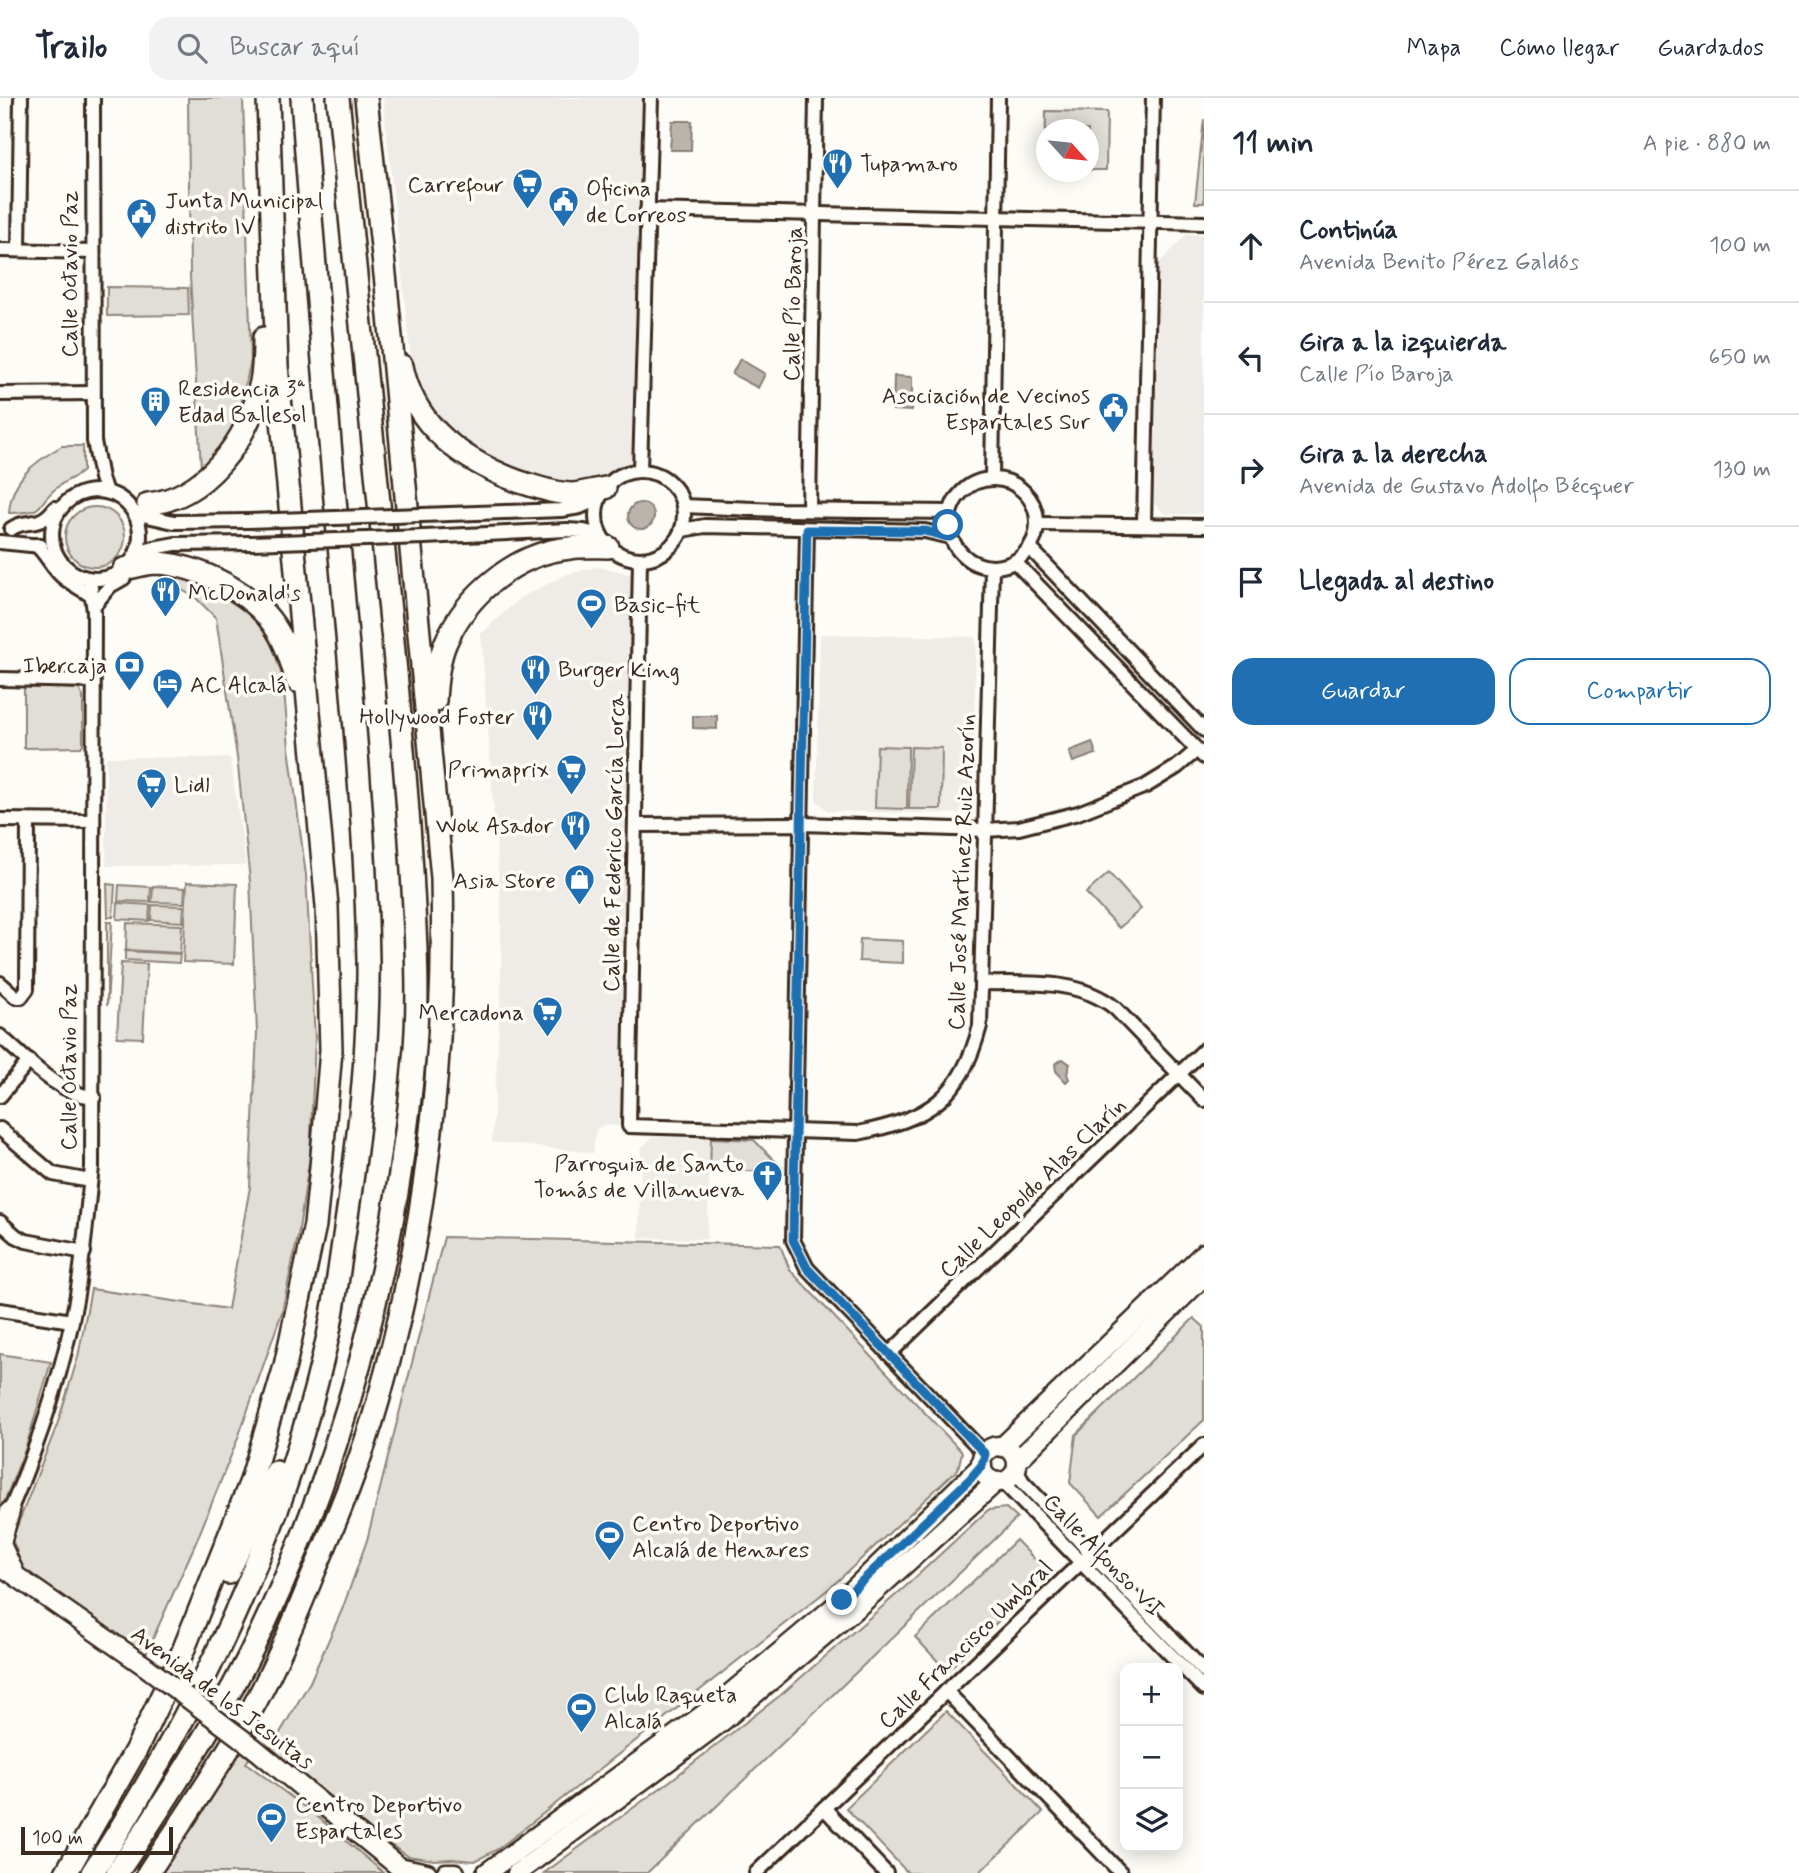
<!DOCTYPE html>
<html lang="es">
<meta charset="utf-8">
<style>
body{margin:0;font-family:Mynerve,sans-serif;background:#f2f2f3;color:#1f2937}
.controls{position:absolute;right:21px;bottom:21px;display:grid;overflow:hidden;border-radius:14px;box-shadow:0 4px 18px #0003}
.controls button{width:63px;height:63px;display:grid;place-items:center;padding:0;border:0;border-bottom:2px solid #e0e1e3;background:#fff;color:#1f2937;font:35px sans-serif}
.compass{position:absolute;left:1036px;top:21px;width:63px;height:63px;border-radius:50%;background:#fff;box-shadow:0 4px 18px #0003;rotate:117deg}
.scale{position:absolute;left:21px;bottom:18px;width:152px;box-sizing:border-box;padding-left:7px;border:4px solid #3b2a1e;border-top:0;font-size:19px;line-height:24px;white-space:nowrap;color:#3b2a1e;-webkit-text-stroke:5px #fdfcf7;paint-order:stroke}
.stop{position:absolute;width:21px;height:21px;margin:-16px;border:5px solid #1f6fb2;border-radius:50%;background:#fff}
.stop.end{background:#1f6fb2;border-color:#fff;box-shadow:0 2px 7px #0008}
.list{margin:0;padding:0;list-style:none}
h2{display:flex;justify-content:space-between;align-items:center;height:91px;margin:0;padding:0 28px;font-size:30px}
h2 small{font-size:23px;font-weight:400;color:#747a83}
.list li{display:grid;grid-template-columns:46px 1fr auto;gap:21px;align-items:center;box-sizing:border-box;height:112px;padding:0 28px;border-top:2px solid #e0e1e3}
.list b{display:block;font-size:26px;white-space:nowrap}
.list p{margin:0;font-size:23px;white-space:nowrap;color:#747a83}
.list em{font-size:23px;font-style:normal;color:#747a83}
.actions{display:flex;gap:14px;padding:21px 28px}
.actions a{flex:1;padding:16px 0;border:2px solid #1f6fb2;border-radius:21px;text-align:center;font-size:24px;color:#1f6fb2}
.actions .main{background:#1f6fb2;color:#fff}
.icon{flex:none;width:38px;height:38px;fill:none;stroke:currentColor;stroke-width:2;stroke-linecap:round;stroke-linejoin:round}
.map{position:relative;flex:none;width:1204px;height:1775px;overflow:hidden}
header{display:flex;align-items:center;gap:42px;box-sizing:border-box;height:98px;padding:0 35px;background:#fff;border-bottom:2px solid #e0e1e3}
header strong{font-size:33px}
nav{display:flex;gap:38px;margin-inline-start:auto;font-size:24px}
.search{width:490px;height:63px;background:#f2f2f3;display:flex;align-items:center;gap:18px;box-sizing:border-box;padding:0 24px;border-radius:21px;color:#747a83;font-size:26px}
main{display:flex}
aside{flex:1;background:#fff}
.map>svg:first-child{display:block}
</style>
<header>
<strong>Trailo</strong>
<div class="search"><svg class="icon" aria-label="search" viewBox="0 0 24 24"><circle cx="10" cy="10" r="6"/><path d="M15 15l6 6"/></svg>Buscar aquí</div>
<nav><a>Mapa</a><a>Cómo llegar</a><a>Guardados</a></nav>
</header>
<main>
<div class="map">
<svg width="1204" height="1775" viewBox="0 0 1204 1775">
<rect width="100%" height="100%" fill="#fdfcf7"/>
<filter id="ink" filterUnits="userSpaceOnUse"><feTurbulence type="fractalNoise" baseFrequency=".0143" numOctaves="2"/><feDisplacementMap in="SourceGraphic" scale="14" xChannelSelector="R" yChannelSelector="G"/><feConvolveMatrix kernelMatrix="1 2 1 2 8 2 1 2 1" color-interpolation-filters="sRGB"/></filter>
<g filter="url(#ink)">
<g fill="#efece7">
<polygon points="383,0 651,0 640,372 624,376 605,390 570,388 517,374 462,346 429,311 412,271"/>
<polygon points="1187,136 1204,136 1204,416 1165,416 1154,405 1159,165"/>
<polygon points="596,469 616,472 639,479 629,1028 603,1027 597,1031 595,1037 593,1055 492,1044 501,896 501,812 481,536 520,500 565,477"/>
<polygon points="820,536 976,539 973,706 962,716 828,713 816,702"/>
<polygon points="108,659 230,660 246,767 106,768 106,661"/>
<polygon points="652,1039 711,1040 707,1141 639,1140 641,1050"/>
</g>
<g fill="#e1ded7" stroke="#8e847a" stroke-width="2">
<polygon points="188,0 243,0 251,262 241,306 228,340 201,370 190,178"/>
<polygon points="1046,13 1107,14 1106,72 1089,72 1088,32 1046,32 1045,71"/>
<polygon points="1204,21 1204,105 1195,105"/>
<polygon points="107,189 188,190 189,217 107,218"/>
<path d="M62,348h21v25c-7,6 -16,9 -24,15 -27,20 -8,26 -50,27 2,-34 25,-51 53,-67z"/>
<circle cx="95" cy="439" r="30"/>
<polygon points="162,471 184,475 250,512 271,543 283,581 289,650 306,777 315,940 310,1058 298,1138 282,1214 238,1340 197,1442 146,1556 47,1491 16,1465 17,1454 12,1441 57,1327 78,1259 91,1191 228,1211 250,1089 257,934 250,783 237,659 216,520 196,500 161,480"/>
<polygon points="24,588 79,591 83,599 83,646 81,649 24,650"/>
<polygon points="877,648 908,649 907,711 875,710"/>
<polygon points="911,649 942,650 941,711 909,711"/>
<polygon points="1109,775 1141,811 1119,830 1086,795"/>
<polygon points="187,784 237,786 234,866 183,864"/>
<polygon points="107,786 115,787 113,819 108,819"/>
<polygon points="119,787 151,789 150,804 118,803"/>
<polygon points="153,788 185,790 184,805 152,804"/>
<polygon points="118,805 150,807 149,823 117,821"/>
<polygon points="152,807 184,808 183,824 151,822"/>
<polygon points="107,824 112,824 107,908"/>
<polygon points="127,825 182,827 180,855 126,852"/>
<polygon points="860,841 903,843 903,865 859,863"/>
<polygon points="125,853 180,856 179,865 125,862"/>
<polygon points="121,865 147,866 143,940 117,939"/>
<polygon points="711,1040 754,1042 782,1070 782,1074 710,1072"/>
<polygon points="444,1139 780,1147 790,1172 962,1354 958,1371 830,1490 498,1751 475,1763 452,1761 434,1762 408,1758 380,1740 271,1650 310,1584 342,1512 367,1442"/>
<polygon points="1194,1220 1204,1229 1204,1322 1101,1418 1070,1385 1076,1337"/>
<polygon points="0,1256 51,1264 26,1349 0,1414"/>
<polygon points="1006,1410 1017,1420 647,1775 544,1775 670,1683 782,1596 905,1489 988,1412"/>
<polygon points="1016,1442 1048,1475 947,1573 915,1539"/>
<polygon points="946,1613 1043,1714 979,1775 908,1775 846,1710"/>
<polygon points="240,1650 250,1659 246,1665 319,1720 384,1775 158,1775"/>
</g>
<g fill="#bbb4ad" stroke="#887d74" stroke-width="2">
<polygon points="672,23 692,23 691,52 670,52"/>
<polygon points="740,261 765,276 758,290 732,276"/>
<polygon points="894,278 912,279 912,313 893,312"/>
<circle cx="641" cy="418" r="13"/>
<polygon points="693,618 717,618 717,631 693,630"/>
<polygon points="1092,644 1096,656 1073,664 1069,653"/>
<polygon points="1063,961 1070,966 1067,976 1069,981 1066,984 1056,973 1055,966"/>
</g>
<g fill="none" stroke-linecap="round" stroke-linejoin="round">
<defs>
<g id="street">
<polyline points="93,0 94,343 101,380 106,394"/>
<polyline points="647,112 1204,125"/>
<polyline points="0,152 93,154"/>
<polyline points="19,152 21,0"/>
<polyline points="0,296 93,295"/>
<polyline points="640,372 651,0"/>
<circle cx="640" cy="417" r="44"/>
<polyline points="992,380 998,0"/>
<circle cx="993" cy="425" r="44"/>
<circle cx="96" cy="437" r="44"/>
<polyline points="683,408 781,412 950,414"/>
<polyline points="809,412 816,0"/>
<polyline points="134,415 174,424 248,423"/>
<polyline points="422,417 562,412 580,409 598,401"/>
<polyline points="1038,426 1204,428"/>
<polyline points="1144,426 1153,0"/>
<path d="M11,431c16,-12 26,2 44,-21"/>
<polyline points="682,432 705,428 925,433 950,439"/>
<polyline points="807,432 793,1142 807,1170 985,1356"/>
<polyline points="424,439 567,432 584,433 599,437"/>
<polyline points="0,444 41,448"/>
<path d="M36,447c11,9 16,24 28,33 9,7 20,12 29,19"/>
<polyline points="1030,450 1204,632"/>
<polyline points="137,453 175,446 251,445"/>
<path d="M640,462l-11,566 229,7c71,-14 103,-35 122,-107l12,-458"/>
<polyline points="1015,464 1204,659"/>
<polyline points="96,505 110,488 124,480"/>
<polyline points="0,581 92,583"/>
<polyline points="0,722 93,723"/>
<polyline points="635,727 802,726 985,732 1019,730 1078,715 1146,688 1177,669 1197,652"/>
<polyline points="0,885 16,899 21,899 27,891 28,723"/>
<path d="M982,885c45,1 96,-5 133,25l89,92"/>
<path d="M0,938c27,23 57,58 94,61"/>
<polyline points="0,998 29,963"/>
<polyline points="0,1031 53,1076 90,1083"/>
<polyline points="0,1124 16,1138 26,1143 84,1154"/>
<polyline points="0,1212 72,1223"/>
<polyline points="889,1256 1204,952"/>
<polyline points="1016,1371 1023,1384 1204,1573"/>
<polyline points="1003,1384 1204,1591"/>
<path d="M10,1413c29,-68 53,-137 66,-211 8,-44 11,-89 16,-133l2,-555 -4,-32"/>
<polyline points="946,1593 1121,1775"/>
<polyline points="824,1710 886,1775"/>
<polyline points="756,1775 1204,1347"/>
</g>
<g id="secondary">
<circle cx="999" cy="1366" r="18"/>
<polyline points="1002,1349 1204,1155"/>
<polyline points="1017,1363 1204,1178"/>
<polyline points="0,1444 14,1474"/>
<polyline points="1,1445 10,1413"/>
<polyline points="0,1467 145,1568"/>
<polyline points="254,1650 399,1769 403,1775"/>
<polyline points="399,1769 427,1775"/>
<polyline points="446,1775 455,1775"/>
<polyline points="486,1775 715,1608 780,1554 842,1502 982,1367"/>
<polyline points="517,1775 724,1622 860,1507 996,1384"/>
</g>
<g id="highway">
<path d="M402,268c12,61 63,96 118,116 17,5 35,12 53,12 11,-1 21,-4 32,-6"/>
<path d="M148,406c57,-6 100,-64 112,-118 4,-15 4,-32 4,-48"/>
<path d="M124,471c11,-2 22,-6 33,-6 41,2 99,31 120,67 10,16 15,34 20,51"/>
<path d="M435,603c1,-19 3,-41 11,-59 21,-48 70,-89 124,-94 12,-2 25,-1 38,-1"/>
<polyline points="228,1475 276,1374"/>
<polyline points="66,1775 137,1650 183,1553 251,1383 285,1268 315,1127 321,1069 331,952 327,808 277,268 268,0"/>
<path d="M92,1775c106,-163 194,-346 236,-537 7,-33 11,-67 16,-100 14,-91 25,-183 24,-275 -2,-117 -13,-233 -23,-349 -15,-171 -31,-343 -43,-514"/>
<path d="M117,1775c46,-69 92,-139 130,-213 96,-191 150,-400 168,-612 4,-53 1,-105 -2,-158 -4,-83 -12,-166 -20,-249 -18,-181 -36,-362 -55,-543"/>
<path d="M148,1775c34,-52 70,-103 100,-157 25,-44 45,-92 64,-139 25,-59 50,-118 67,-179 48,-170 67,-344 63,-520l-56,-594 -20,-186"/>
</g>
</defs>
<use href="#street" stroke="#3b2a1e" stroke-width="18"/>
<use href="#secondary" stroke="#3b2a1e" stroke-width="23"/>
<use href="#highway" stroke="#3b2a1e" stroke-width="26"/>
<use href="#street" stroke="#fdfcf7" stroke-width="12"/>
<use href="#secondary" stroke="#fdfcf7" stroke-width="18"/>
<use href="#highway" stroke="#fdfcf7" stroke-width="21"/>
<defs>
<g id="street-bridge">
<polyline points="248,423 422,417"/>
<polyline points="251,445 424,439"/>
</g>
<polyline id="secondary-bridge" points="145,1568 254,1650"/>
</defs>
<use href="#street-bridge" stroke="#3b2a1e" stroke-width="18" stroke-linecap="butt"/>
<use href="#secondary-bridge" stroke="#3b2a1e" stroke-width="23" stroke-linecap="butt"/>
<use href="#street-bridge" stroke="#fdfcf7" stroke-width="12"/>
<use href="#secondary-bridge" stroke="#fdfcf7" stroke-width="18"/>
</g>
</g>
<g fill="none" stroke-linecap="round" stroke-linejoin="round" filter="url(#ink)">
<polyline stroke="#1f6fb2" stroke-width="9" points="842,1502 970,1381 982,1367 985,1356 807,1170 793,1142 807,432 925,433 950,439 948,427"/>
</g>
<defs>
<symbol id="restaurant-pin" viewBox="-11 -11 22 30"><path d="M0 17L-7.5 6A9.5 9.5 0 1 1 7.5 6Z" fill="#1f6fb2" stroke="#fdfcf7"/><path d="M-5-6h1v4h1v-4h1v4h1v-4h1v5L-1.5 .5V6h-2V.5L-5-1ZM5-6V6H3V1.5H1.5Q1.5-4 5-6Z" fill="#fff"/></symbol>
<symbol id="supermarket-pin" viewBox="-11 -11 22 30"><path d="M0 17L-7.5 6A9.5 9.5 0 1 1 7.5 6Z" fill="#1f6fb2" stroke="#fdfcf7"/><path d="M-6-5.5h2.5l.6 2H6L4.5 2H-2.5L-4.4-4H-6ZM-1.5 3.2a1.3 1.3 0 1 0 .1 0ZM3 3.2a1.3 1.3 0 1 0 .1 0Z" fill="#fff"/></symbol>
<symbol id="civic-pin" viewBox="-11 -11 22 30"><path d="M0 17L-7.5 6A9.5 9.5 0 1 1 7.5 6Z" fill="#1f6fb2" stroke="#fdfcf7"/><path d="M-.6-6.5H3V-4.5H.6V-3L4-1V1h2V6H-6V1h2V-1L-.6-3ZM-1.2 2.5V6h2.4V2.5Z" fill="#fff"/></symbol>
<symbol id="building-pin" viewBox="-11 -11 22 30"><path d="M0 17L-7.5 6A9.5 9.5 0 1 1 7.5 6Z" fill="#1f6fb2" stroke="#fdfcf7"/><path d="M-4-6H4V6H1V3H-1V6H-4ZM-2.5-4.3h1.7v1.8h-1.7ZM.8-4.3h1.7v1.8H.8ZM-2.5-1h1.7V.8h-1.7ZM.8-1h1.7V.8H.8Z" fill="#fff"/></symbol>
<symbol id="stadium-pin" viewBox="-11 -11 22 30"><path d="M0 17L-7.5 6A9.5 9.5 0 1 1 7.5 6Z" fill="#1f6fb2" stroke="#fdfcf7"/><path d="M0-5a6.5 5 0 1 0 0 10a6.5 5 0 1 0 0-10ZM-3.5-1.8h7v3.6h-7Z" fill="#fff"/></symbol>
<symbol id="bank-pin" viewBox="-11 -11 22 30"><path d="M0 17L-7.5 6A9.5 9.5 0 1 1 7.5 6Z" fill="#1f6fb2" stroke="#fdfcf7"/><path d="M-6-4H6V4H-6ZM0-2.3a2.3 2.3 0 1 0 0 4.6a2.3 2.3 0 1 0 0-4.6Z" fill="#fff"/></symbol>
<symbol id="hotel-pin" viewBox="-11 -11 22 30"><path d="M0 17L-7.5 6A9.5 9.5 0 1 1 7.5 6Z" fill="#1f6fb2" stroke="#fdfcf7"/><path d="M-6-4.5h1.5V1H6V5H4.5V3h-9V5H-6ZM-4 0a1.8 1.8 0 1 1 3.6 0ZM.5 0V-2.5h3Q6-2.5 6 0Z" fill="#fff"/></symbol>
<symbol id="shop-pin" viewBox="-11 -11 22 30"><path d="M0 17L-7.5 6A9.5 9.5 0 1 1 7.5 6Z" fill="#1f6fb2" stroke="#fdfcf7"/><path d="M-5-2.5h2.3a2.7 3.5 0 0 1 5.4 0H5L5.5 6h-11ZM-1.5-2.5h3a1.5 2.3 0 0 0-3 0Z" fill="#fff"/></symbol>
<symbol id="church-pin" viewBox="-11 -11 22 30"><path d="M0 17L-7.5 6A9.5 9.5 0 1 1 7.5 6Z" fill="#1f6fb2" stroke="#fdfcf7"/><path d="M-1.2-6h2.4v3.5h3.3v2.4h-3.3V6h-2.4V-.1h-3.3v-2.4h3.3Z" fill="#fff"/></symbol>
</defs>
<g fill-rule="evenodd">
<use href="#restaurant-pin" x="820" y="48" width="35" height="47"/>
<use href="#supermarket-pin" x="510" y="68" width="35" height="47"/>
<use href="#civic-pin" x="546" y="86" width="35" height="47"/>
<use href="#civic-pin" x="124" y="98" width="35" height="47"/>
<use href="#building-pin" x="138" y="286" width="35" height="47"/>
<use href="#civic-pin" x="1096" y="292" width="35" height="47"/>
<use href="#restaurant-pin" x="148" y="476" width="35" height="47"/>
<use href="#stadium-pin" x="574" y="488" width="35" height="47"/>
<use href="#bank-pin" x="112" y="550" width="35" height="47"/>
<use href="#restaurant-pin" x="518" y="554" width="35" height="47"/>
<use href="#hotel-pin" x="150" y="568" width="35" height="47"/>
<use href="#restaurant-pin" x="520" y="600" width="35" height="47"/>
<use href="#supermarket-pin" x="554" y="654" width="35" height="47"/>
<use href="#supermarket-pin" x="134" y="668" width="35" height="47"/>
<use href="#restaurant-pin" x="558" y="710" width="35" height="47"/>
<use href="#shop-pin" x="562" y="764" width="35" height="47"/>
<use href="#supermarket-pin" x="530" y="896" width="35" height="47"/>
<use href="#church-pin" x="750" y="1060" width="35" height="47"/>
<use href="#stadium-pin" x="592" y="1420" width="35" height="47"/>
<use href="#stadium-pin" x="564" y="1592" width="35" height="47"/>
<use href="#stadium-pin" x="254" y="1702" width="35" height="47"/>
</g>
<g text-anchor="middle" stroke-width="7" stroke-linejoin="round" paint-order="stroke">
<g font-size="23" fill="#3b2a1e" stroke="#fdfcf7" text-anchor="start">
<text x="860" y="73">Tupamaro</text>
<text x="504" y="94" text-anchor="end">Carrefour</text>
<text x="586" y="98">Oficina<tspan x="586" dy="26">de Correos</tspan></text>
<text x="165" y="110">Junta Municipal<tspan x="165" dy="26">distrito IV</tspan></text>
<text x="178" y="298">Residencia 3ª<tspan x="178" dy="26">Edad Ballesol</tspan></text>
<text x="1090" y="305" text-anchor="end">Asociación de Vecinos<tspan x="1090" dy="26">Espartales Sur</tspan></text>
<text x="188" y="502">McDonald's</text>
<text x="614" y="514">Basic-fit</text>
<text x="107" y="575" text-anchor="end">Ibercaja</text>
<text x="558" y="579">Burger King</text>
<text x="190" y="594">AC Alcalá</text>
<text x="515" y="626" text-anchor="end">Hollywood Foster</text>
<text x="549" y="679" text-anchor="end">Primaprix</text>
<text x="174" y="694">Lidl</text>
<text x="553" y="735" text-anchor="end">Wok Asador</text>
<text x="556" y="790" text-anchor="end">Asia Store</text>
<text x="524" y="922" text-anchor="end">Mercadona</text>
<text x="744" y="1073" text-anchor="end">Parroquia de Santo<tspan x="744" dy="26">Tomás de Villanueva</tspan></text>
<text x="632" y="1433">Centro Deportivo<tspan x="632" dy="26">Alcalá de Henares</tspan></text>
<text x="604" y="1604">Club Raqueta<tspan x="604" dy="26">Alcalá</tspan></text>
<text x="295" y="1714">Centro Deportivo<tspan x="295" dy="26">Espartales</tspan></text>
</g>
<g font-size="23" fill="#3b2a1e" stroke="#fdfcf7">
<text transform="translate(69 176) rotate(-90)" y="8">Calle Octavio Paz</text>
<text transform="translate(792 206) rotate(-89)" y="8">Calle Pío Baroja</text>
<text transform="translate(613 745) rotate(-89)" y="8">Calle de Federico García Lorca</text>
<text transform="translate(961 774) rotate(-88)" y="8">Calle José Martínez Ruiz Azorín</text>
<text transform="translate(68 969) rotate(-90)" y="8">Calle Octavio Paz</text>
<text transform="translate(1032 1089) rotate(-44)" y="8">Calle Leopoldo Alas Clarín</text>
<text transform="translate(1104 1457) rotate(46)" y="8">Calle Alfonso VI</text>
<text transform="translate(965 1546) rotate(-44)" y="8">Calle Francisco Umbral</text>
<text transform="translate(223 1599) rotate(37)" y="8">Avenida de los Jesuitas</text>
</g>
</g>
</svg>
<div class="controls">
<button>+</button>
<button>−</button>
<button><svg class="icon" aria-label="layers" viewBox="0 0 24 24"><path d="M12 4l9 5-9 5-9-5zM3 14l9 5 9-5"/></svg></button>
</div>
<svg class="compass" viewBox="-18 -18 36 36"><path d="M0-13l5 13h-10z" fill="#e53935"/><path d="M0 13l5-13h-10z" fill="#747a83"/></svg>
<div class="scale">100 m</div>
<div class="stop" style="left:948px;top:427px"></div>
<div class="stop end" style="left:842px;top:1502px"></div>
</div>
<aside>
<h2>11 min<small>A pie · 880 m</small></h2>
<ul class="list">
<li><svg class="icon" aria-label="ahead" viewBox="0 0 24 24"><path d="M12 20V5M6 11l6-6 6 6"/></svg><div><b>Continúa</b><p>Avenida Benito Pérez Galdós</p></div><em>100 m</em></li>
<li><svg class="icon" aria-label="left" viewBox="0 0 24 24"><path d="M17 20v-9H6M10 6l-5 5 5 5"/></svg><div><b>Gira a la izquierda</b><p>Calle Pío Baroja</p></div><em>650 m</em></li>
<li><svg class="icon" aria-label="right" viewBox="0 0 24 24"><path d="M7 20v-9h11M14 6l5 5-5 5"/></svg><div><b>Gira a la derecha</b><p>Avenida de Gustavo Adolfo Bécquer</p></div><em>130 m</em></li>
<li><svg class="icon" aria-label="arrive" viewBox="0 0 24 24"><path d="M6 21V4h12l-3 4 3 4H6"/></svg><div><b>Llegada al destino</b></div></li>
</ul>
<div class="actions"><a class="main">Guardar</a><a>Compartir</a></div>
</aside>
</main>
